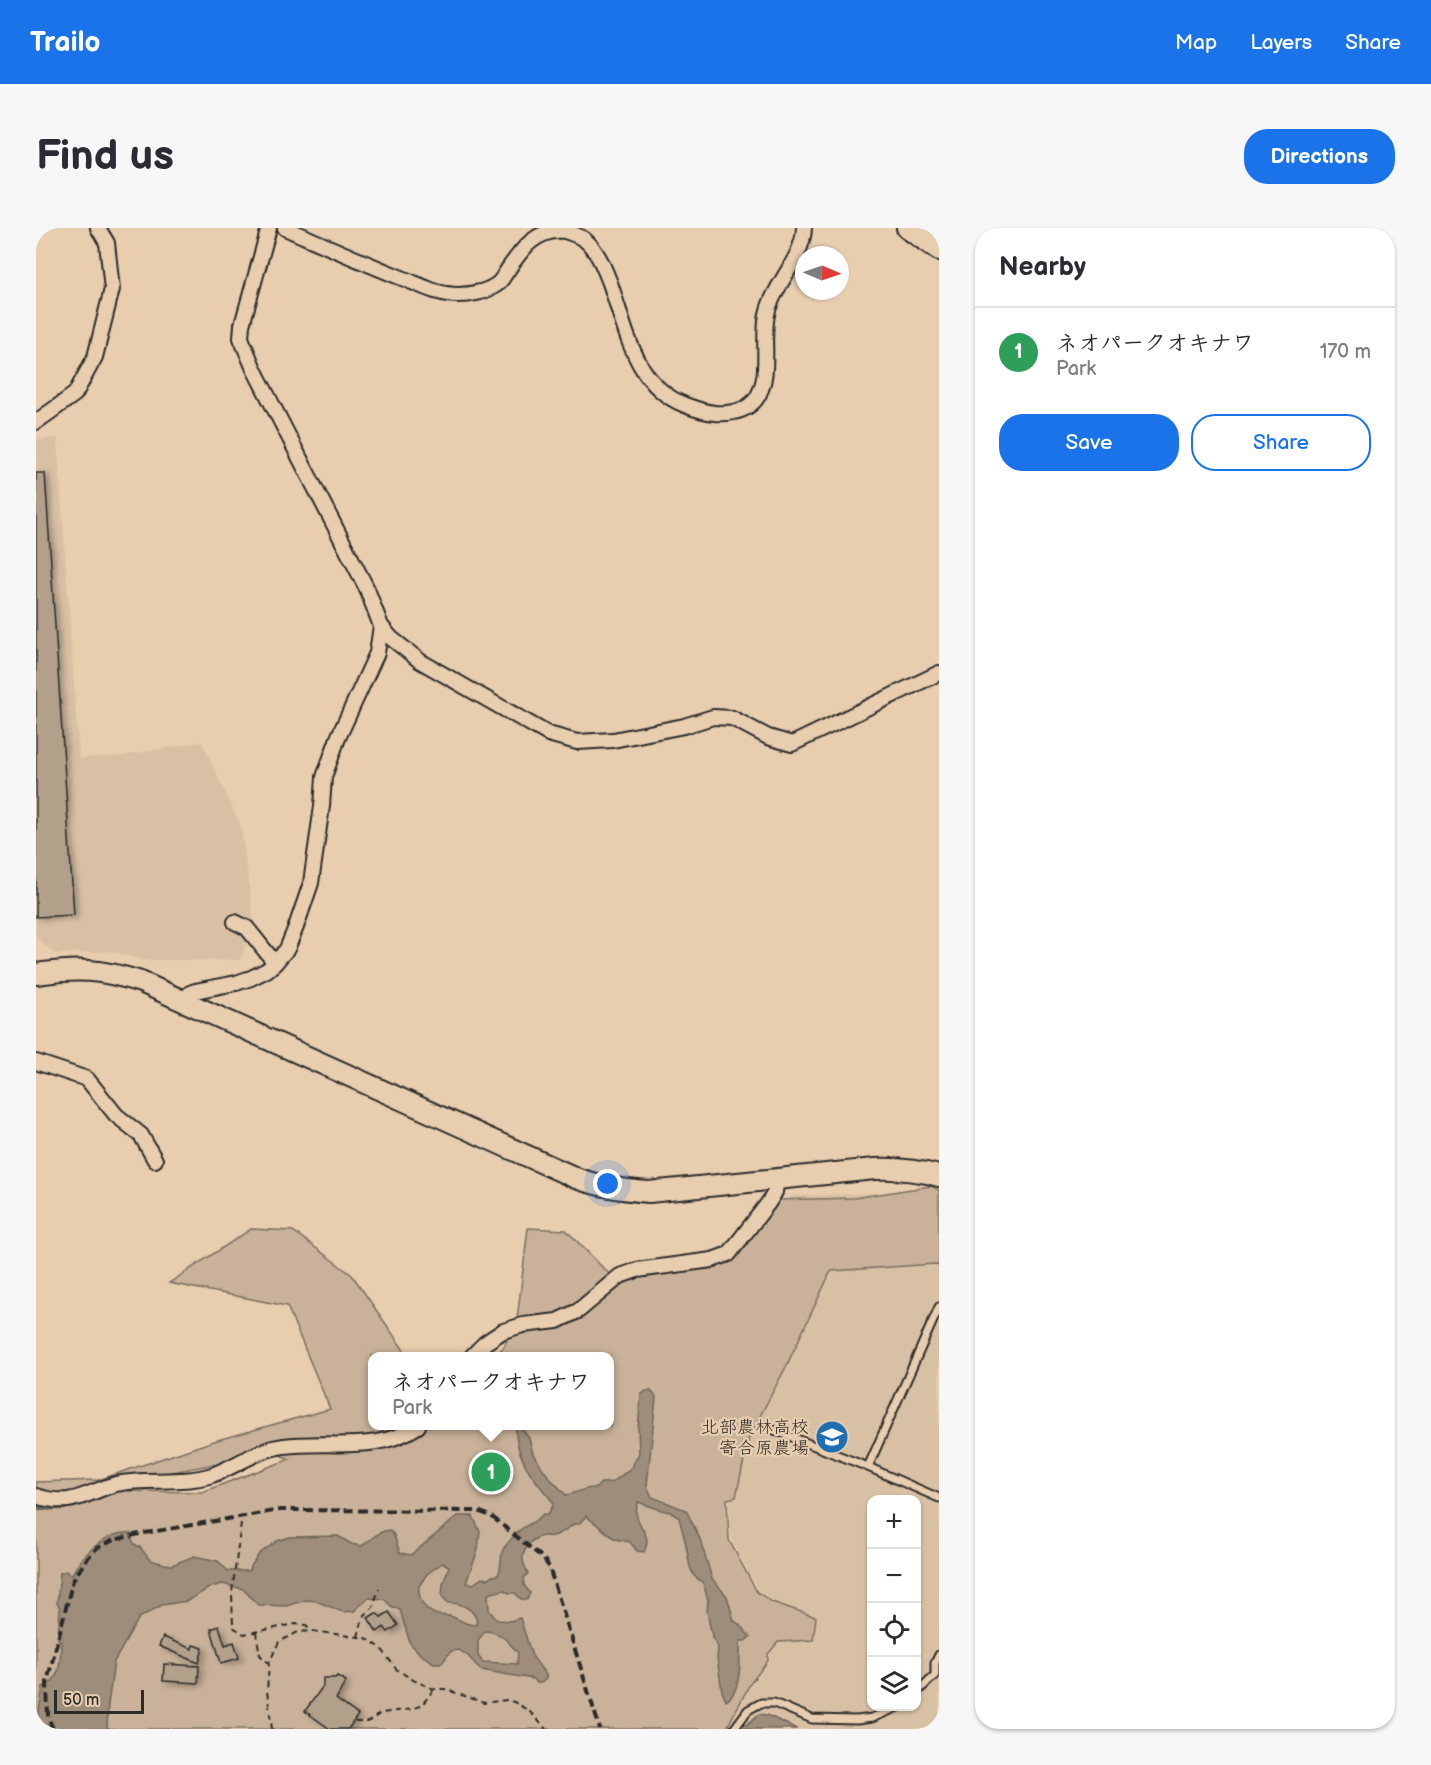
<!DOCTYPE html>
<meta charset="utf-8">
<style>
body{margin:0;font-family:"Balsamiq Sans","Klee One",sans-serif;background:#f7f7f7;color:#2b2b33}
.controls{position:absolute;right:18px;bottom:18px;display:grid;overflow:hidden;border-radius:12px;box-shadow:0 2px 4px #0004}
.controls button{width:54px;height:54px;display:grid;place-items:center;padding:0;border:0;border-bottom:2px solid #e1e1e2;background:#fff;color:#2b2b33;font:30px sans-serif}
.compass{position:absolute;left:759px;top:18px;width:54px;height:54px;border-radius:50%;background:#fff;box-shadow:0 2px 4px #0004;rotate:92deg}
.scale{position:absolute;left:18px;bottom:15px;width:90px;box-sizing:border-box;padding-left:6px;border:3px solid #2b2b2b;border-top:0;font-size:16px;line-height:21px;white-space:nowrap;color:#2b2b2b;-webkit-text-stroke:4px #e8cdaf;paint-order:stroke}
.you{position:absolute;left:572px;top:956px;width:21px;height:21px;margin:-15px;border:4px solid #fff;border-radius:50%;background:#1a73e8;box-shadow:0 0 0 9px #1a73e833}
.badge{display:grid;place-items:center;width:39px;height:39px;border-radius:50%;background:#1a73e8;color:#fff;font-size:20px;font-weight:700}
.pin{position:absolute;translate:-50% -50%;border:3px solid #fff;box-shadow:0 2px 6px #0006}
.popup{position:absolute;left:332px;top:1124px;width:246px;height:78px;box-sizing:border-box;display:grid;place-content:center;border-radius:12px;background:#fff;filter:drop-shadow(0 2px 4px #0005);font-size:20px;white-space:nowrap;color:#7c7c81}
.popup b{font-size:22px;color:#2b2b33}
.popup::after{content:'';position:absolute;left:50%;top:100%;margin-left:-12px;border:12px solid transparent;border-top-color:#fff}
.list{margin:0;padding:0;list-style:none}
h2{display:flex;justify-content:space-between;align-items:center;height:78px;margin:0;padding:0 24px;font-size:26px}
h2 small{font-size:20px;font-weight:400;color:#7c7c81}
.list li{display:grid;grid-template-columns:39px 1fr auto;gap:18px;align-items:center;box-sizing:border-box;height:90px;padding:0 24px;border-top:2px solid #e1e1e2}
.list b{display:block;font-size:22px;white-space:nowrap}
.list p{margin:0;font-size:20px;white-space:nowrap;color:#7c7c81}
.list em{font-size:20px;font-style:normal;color:#7c7c81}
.actions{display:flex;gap:12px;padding:18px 24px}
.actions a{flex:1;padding:14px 0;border:2px solid #1a73e8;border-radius:24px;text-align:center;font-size:21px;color:#1a73e8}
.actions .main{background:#1a73e8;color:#fff}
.icon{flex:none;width:33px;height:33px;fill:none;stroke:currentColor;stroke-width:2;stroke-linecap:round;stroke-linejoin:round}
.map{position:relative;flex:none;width:903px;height:1501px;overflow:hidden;border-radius:24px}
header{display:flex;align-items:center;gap:36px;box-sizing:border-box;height:84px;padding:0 30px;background:#1a73e8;color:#fff}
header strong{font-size:28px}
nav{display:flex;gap:33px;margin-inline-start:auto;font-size:21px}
.intro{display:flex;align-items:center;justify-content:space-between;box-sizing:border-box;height:144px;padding:0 36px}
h1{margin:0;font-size:42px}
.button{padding:15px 27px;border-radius:24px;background:#1a73e8;color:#fff;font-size:21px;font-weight:700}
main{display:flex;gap:36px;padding:0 36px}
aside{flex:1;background:#fff;border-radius:24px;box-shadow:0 2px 4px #0004}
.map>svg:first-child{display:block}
</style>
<header>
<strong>Trailo</strong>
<nav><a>Map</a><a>Layers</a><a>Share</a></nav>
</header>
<div class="intro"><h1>Find us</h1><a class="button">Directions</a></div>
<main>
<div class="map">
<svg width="903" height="1501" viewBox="0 0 903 1501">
<defs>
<filter id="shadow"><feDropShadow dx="4" dy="2.5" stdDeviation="3" flood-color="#0004"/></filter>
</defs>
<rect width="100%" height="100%" fill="#e8cdaf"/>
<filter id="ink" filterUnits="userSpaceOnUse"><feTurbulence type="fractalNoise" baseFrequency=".0167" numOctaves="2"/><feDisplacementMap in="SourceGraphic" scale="12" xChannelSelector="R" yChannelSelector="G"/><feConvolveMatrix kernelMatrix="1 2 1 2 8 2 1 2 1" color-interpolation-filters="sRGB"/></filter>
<g filter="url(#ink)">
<g fill="#d8c0a4" fill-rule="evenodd">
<polygon points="21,210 43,530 85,528 166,514 205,599 218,696 204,732 107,732 75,723 19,726 0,709 0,212"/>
<path d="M872,964l31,10v527h-221l52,-68 -3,-55 -36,-67 -9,-165 21,-128 49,-50zM836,1272h44v206h-44z"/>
</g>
<path fill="#c9b299" stroke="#7a6e62" stroke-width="1.5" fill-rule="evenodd" d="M895,958l8,4v76l-4,-2 -103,7 -2,2 -43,92 -38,72 -13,60 -9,2 2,41 28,52 15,10 44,15 -3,23 -35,2 -10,12v7l-18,23 -24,45h-690v-247l62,-2 116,-39 116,-32 -43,-103 -118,-23 82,-54 42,2 59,44 56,81h-36v70h238v-70h-117l10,-8 14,-28 11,-92 38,2 44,45 118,-13 47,-62 79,-2zM239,1225l15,6 -88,33 -73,-1 16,-14z"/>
<g fill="#9d8d7a" stroke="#6f665a" stroke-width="1.5" fill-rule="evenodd">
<path d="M610,1163h5l5,6 -9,89 5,11 34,13 14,29 12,40 15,17 7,25 5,3 11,13 -5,4h-5c0,18 2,51 -14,60l-4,-10 -5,-33 1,-10 -6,-11 -5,-26 1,-11 -5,-17 -9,-7 -4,-9 -5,-27 -6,-22 -9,-6 -9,-2 -23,-8c0,2 -2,8 -2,10 2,16 17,23 8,40l-7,-1 -7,-9 -15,-3 -29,-23 -7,8h-5c-7,5 -14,11 -22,12 -1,1 -8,0 -9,0 -12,2 -21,14 -20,25 1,5 4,9 5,13l-4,3v8l6,8 -3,7 -6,-1 -6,-6h-6l-5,-3 -16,4 1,16 8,10 13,1 10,-3 12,38 14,19v4l-5,4h-4l-4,-4 -52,-9 -13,-14 -9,-6 -8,1 -9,12h-8l-13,-8 -11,-12 -10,-33 -9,-4 -7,-7 -16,-1 -14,13 -11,1 -27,-11 -10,-1 -20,6 -28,-1 -15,-16 -21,-5 -11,3 -24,14 -25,4 -23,13 -25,44 -6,43 -1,24h-71l7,-42c19,-7 17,-28 18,-45l-3,-3 2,-31 -3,-5 3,-30 6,-2 2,2 4,1c10,-20 35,-43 58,-41l4,11 6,3 10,13 15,4 7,1 22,-9 24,5 10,10h20l11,-17 18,-13 13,-4 48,-1 13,8 10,2c10,-5 16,-15 28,-16l5,5 6,18 11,2 47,-39h15l7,16 -2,18 -12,33 7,1 9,-6 6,1 4,-3 6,-1c5,-9 1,-20 6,-27 1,-2 14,-17 16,-18 8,-6 16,-8 23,-16h5l5,-8v-4c-19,-23 -39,-45 -37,-76h6v3l7,9 4,16 15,22 18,19c12,-2 18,-8 30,-7l5,-5 12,-1 19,-15 7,-14 -1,-24 3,-34zM406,1335l7,3 -6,18 -1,12 6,7c13,0 26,5 29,19l-2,3c-9,0 -14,-5 -22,-8 -5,-2 -10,-1 -15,-2 -14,-4 -20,-16 -19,-29l8,-12zM449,1403c17,1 22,10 33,22l-1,11 -34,-2 -5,-6v-16z"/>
<polygon points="723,1486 731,1487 761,1501 706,1501"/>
</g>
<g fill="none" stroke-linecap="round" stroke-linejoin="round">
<polyline stroke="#6f665a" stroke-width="4" points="0,1279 7,1281 29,1280"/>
</g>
<g fill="#b3a08b" stroke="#2b2b2b" stroke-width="1.5" filter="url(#shadow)">
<polygon points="0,245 9,245 38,687 0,689"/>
<polygon points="353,1384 362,1397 352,1404 348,1399 341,1404 332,1390 340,1385 345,1389"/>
<polygon points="183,1398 189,1417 198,1414 203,1430 185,1435 175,1401"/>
<polygon points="127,1409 156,1421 157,1417 167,1420 163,1435 123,1418"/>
<polygon points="128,1436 163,1438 162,1455 127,1453"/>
<polygon points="301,1448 310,1453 300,1471 322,1487 312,1501 294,1501 269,1483 287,1458 287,1450 299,1450"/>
</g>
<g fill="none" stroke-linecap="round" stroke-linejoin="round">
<defs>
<g id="lane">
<polyline points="738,1202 832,1239 903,1270"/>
<polyline points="832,1239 903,1079"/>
<polyline points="880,1465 899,1447 899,1435 903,1427"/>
<polyline points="698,1501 712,1482 725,1475 738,1475 776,1491 821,1492 836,1490 864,1478"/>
</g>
<g id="street">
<polyline points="233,0 206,97 205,110 218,141 331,361 345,398 355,410 384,433 512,506 541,514 577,512 648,498 677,489 696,490 732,509 756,516 903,445"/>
<path d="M249,0c39,17 77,34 117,50 18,7 36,17 56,17 12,0 28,-3 38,-10 5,-3 8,-10 11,-14 14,-21 29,-43 58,-40 6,2 15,5 20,9 13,11 19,28 25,43 16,45 24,102 75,122 10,4 19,7 30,8 15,1 31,-1 41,-14 17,-25 4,-61 12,-89 8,-28 35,-52 36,-82"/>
<polyline points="0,194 39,166 59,129 76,61 71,15 62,0"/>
<polyline points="199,694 211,700 239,735"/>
<polyline points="148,772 154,765 159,763 200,755 215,750 231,742 239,735 251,721 260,699 275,655 286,578 288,549 302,510 341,425 345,398"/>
<polyline points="0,834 51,851 80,887 105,907 119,932"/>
<polyline points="436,1128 449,1115 467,1103 487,1097 521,1093 542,1083 584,1048 601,1042 676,1032 693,1026 733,974 739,964 741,950"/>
<path d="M0,1268c9,3 22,5 32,4 16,-2 32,-12 48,-16 31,-7 65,1 96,-9 25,-9 45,-26 72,-29 47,-6 92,8 134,-20"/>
</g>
<g id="secondary">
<polyline points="871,0 903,22"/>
<path d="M0,746c43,-6 64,-5 105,8l435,196c24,9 47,12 73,14l226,-23c22,-1 42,1 64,7"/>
</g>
</defs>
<use href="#lane" stroke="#2b2b2b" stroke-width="11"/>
<use href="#street" stroke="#2b2b2b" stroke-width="18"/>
<use href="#secondary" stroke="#2b2b2b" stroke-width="24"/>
<g stroke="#2b2b2b" stroke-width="2" stroke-dasharray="6 4.5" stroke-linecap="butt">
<polyline points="205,1295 196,1365 197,1399 208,1406 260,1396 270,1397 276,1403"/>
<polyline points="220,1404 224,1427 233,1435"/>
<polyline points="322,1409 327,1389 337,1379 343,1360"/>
<polyline points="319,1494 332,1494 345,1485 376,1481 386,1477 398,1461"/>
<polyline points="236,1501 231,1463 233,1435 243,1414 262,1404 276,1403 330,1410 345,1420 360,1441 379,1453 398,1461 409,1461 448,1475 470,1472 478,1474 493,1483 510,1501"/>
</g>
<use href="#lane" stroke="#e8cdaf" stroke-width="7"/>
<use href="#street" stroke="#e8cdaf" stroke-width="14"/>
<use href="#secondary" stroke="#e8cdaf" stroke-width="20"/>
<polyline stroke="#2b2b2b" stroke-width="4" stroke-dasharray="9 4.5" stroke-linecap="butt" points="17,1501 12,1489 11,1454 37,1352 50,1332 61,1320 78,1312 103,1306 244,1282 442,1283 455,1288 507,1330 513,1339 564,1501"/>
</g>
</g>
<defs>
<symbol id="school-disc" viewBox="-11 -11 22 22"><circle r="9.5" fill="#1f6fb2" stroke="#e8cdaf"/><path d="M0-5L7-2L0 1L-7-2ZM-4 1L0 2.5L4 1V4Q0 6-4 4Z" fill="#fff"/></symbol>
</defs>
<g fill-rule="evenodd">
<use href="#school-disc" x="777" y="1190" width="38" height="38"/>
</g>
<g text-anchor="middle" stroke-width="4.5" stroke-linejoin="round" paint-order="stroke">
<g font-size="18" fill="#2b2b2b" stroke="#e8cdaf" text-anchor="end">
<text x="773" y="1205">北部農林高校<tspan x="773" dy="21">寄合原農場</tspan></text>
</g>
</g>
</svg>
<div class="controls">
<button>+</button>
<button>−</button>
<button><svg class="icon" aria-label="locate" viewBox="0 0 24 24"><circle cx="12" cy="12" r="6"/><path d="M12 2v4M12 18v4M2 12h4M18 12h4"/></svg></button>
<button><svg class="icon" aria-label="layers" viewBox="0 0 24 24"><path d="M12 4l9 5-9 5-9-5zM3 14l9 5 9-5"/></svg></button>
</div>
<svg class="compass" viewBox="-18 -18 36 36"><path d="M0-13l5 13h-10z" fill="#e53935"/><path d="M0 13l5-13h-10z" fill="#7c7c81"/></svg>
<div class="scale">50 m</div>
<div class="you"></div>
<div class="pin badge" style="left:455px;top:1244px;background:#2e9e5b">1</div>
<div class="popup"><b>ネオパークオキナワ</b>Park</div>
</div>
<aside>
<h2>Nearby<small></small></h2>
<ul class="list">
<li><span class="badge" style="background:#2e9e5b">1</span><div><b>ネオパークオキナワ</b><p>Park</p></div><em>170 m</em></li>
</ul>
<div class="actions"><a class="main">Save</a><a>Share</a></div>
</aside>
</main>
